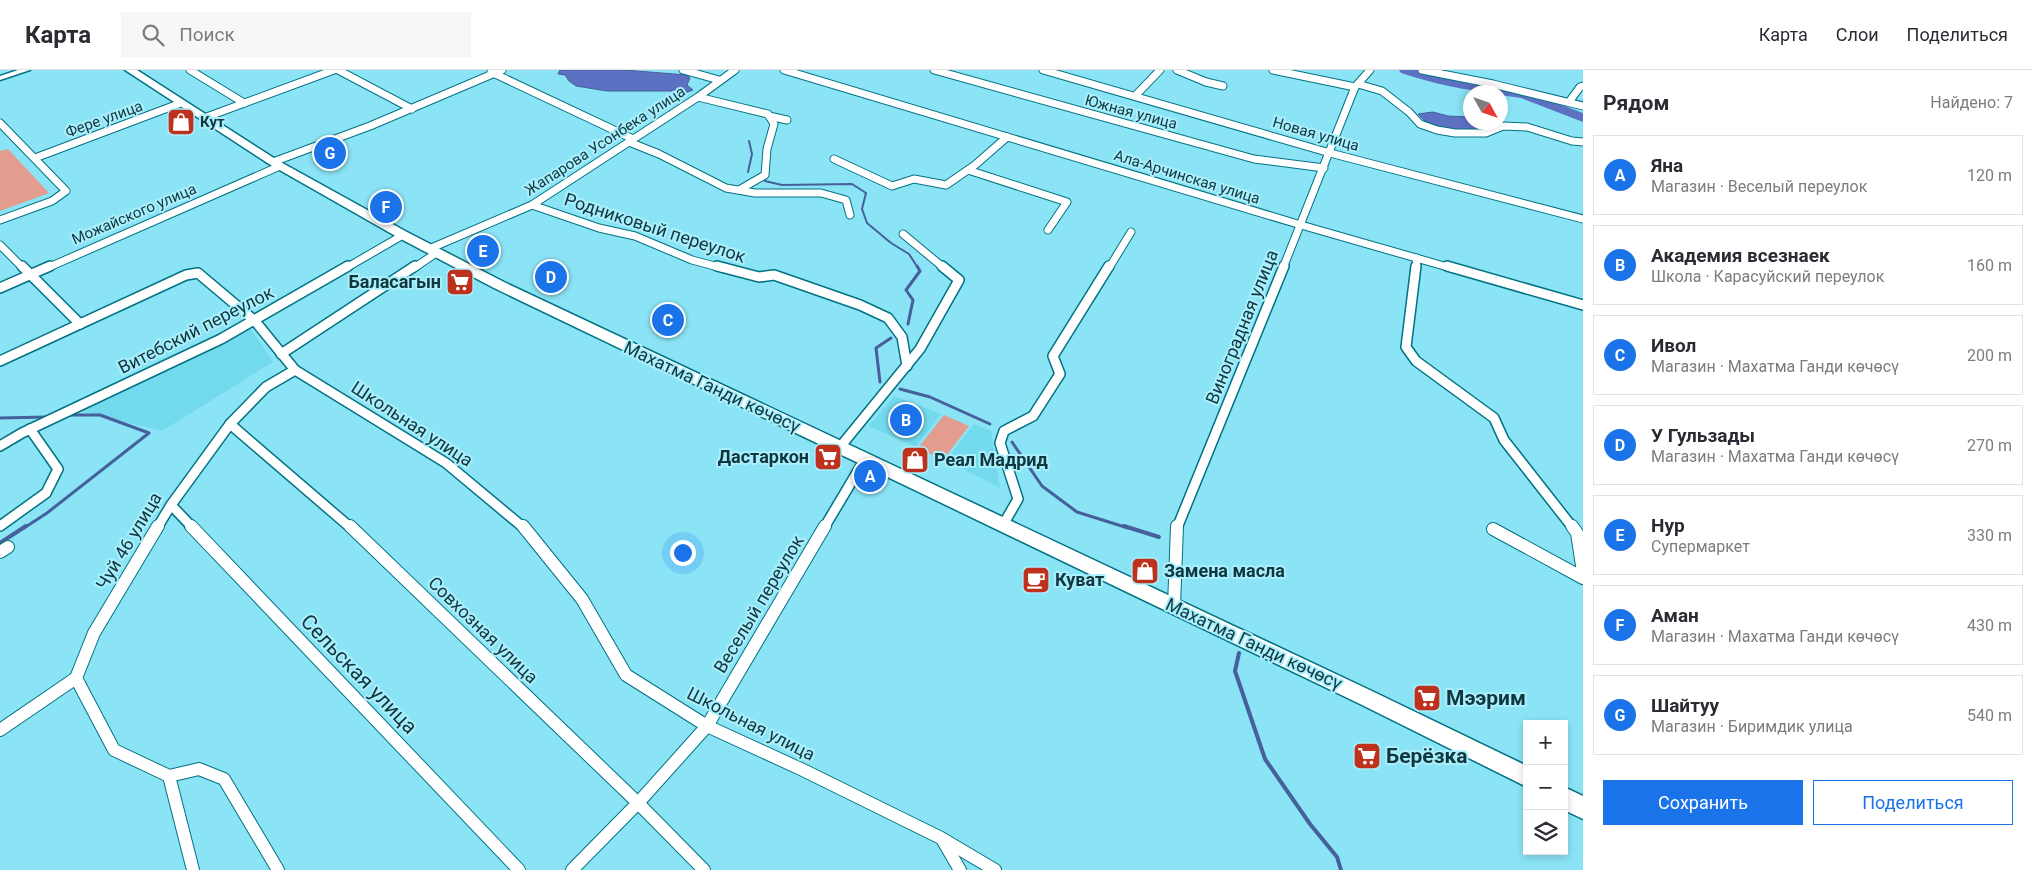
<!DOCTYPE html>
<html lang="ru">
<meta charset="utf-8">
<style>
body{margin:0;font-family:Roboto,sans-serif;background:#f7f7f7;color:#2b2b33}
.controls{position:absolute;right:15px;bottom:15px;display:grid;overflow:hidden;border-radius:0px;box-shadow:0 2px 8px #0003}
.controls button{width:45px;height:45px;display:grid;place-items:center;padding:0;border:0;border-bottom:1px solid #e1e1e2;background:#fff;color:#2b2b33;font:25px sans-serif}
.compass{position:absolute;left:1463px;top:15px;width:45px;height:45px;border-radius:50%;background:#fff;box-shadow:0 2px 8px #0003;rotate:130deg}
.you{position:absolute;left:682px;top:482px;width:18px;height:18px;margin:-12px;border:4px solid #fff;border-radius:50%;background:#1a73e8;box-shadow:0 0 0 8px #1a73e833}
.badge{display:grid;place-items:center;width:32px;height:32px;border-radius:50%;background:#1a73e8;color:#fff;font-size:16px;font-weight:700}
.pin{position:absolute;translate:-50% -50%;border:2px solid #fff;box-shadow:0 1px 5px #0006}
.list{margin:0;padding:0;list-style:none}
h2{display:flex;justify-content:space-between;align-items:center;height:65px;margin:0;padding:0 20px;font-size:21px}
h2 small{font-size:16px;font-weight:400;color:#7c7c81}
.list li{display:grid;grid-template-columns:32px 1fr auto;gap:15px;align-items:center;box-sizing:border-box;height:80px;margin:0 10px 10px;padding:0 10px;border:1px solid #e1e1e2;border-radius:0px}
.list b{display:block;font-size:19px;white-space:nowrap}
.list p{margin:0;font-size:16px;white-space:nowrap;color:#7c7c81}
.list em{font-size:16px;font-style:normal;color:#7c7c81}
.actions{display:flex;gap:10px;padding:15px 20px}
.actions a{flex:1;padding:11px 0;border:1px solid #1a73e8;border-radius:0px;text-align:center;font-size:18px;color:#1a73e8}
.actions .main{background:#1a73e8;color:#fff}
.icon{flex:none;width:28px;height:28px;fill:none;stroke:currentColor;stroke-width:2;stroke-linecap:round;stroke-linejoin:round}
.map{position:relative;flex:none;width:1583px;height:800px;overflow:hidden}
header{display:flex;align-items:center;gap:30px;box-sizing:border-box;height:70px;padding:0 25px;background:#fff;border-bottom:1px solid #e1e1e2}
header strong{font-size:24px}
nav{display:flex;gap:28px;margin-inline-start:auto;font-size:18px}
.search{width:350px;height:45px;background:#f7f7f7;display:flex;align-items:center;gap:12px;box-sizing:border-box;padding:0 18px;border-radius:0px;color:#7c7c81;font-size:19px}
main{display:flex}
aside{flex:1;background:#fff}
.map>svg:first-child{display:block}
</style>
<header>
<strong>Карта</strong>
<div class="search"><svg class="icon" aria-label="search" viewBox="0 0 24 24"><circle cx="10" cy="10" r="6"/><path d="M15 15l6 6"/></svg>Поиск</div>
<nav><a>Карта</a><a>Слои</a><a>Поделиться</a></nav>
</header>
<main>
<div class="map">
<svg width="1583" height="800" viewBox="0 0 1583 800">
<rect width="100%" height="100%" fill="#8be4f6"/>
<g fill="#73d9ed">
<polygon points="249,256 273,292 162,361 76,340"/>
<polygon points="894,326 941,344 916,377 869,356"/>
<polygon points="974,354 991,361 1000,418 946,390"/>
</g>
<g fill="#e39d8f">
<polygon points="8,79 49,123 0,141 0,81"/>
<polygon points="944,345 969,356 943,390 918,378"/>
</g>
<g fill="#5d71c3" stroke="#46609b">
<polygon points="560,0 624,0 687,5 690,8 687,15 693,20 685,23 671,21 607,21 576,16 569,11 565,5 558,4"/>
<path d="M1433,42l15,4 22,1v5l23,2c-12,10 -48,6 -62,0 -5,-1 -9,-6 -13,-10z"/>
</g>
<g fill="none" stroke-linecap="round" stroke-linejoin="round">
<g stroke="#46609b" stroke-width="2">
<polyline points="748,102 752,84 749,71"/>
<polyline points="765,111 782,115 852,114 866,123 862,139 867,153 891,173 909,184 918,198"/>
</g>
<g stroke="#46609b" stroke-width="3">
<polyline points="908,254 913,230 906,220 920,201 917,196"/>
<polyline points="880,312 876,278 891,268"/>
<polyline points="900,319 930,327 990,354"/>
<polyline points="0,348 47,347"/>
<polyline points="1012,372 1042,416 1077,442 1128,458"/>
<polyline points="24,458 47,443 149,363 100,345 71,345"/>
</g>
<g stroke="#46609b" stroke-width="4">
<polyline points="1124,456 1159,467"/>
<polyline points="0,473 26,456"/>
<polyline points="1239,583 1235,601 1265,689 1310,754 1337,787 1341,800"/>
</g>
<path fill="#5d71c3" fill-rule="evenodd" d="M1399,0h18l23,8 84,13 59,22v9l-62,-24 -21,-3v-3c-34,0 -67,-9 -99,-19z"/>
<defs>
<g id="minor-far2">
<polyline points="190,0 244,33"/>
<polyline points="338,0 412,39"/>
<polyline points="683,0 719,10"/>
<polyline points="784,0 1301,155 1451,198"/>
<polyline points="934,0 1254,89 1324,98"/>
<polyline points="1043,0 1330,83 1583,149"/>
<polyline points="1177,0 1206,12 1223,16"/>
<polyline points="1273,0 1355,17"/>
<polyline points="1422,0 1493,14 1583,36"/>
<polyline points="491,2 633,69"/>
<polyline points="1358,14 1382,21 1409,42 1420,54 1437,60 1455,63 1486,63 1503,56 1527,57 1572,71 1583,72"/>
<polyline points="1136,25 1160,0"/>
<polyline points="698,27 768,44 774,54 767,79 765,105 739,120"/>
<polyline points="1569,32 1580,17 1583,16"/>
<polyline points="769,46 787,50"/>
<polyline points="204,48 334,0"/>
<polyline points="0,53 66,121 52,131 0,150"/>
<polyline points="629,72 659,84 726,118 755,123 821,123 846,130 850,145"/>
<polyline points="35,88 181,33"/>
<polyline points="834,89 892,116 914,109 946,115 975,95 1007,67"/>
<polyline points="273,92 370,56 502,0"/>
<polyline points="968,100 1067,132 1048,160"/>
<polyline points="532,135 599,158 635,166 692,190 722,198"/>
<polyline points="903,164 944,198"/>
<polyline points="0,175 23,198"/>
<polyline points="429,179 532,135 698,27 735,0"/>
<polyline points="47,198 280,96"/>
<polyline points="346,198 403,165"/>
<polyline points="414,198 436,183"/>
<polyline points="1109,198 1131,162"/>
<polyline points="1283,198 1355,17 1370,0"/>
<polyline points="1416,198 1417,188"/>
</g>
<g id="minor-far1">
<polyline points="22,196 80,254"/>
<polyline points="717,196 759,207 774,205 860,235 888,248 902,267 907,296"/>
<polyline points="1416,196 1406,277 1416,291 1494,348 1504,370 1573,458"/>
<polyline points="1447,196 1583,235"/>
<polyline points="0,218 50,196"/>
<polyline points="281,284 415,196"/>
<polyline points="0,291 186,205 198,203 255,251 295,300 446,393 524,458"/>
<polyline points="230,354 351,458"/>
<polyline points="0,376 22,363 221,269 348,196"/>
<polyline points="840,377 920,279 959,210 942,196"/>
<polyline points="171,435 193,458"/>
<polyline points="1003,455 1018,429 1000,373 1004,361 1033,346 1060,304 1053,286 1109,196"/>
<polyline points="0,456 46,423 58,399 30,359"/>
<polyline points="157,458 171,435 230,354 266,317 295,300"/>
<polyline points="824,458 865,389"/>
<polyline points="1177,458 1284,196"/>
</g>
<g id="minor">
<polyline points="191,456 519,800"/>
<polyline points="350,456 638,733 704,800"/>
<polyline points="523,456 582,529 626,605 707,656 803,700 941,768 995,800"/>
<polyline points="1572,456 1577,463 1583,502"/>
<polyline points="1493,459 1583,508"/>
<polyline points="0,482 8,477"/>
<polyline points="1174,536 1177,456"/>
<polyline points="76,608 114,680 169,706 199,699 224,709 278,800"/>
<polyline points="0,660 76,608 94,563 158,456"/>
<polyline points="169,706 193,800"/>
<polyline points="942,769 960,800"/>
<polyline points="572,800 638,733 707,656 825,456"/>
</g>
<polygon id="tertiary" points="18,0 30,0 0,10 0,6"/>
<g id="primary">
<polygon points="125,0 137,0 277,90 407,162 504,212 1374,622 1527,696 1527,717 1360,634 494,218 399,168 269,94"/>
<polygon points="1564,717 1583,726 1583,749 1564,740"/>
</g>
</defs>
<use href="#minor-far2" stroke="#007282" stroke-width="9"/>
<use href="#minor-far1" stroke="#007282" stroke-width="12"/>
<use href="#minor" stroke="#007282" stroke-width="14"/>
<use href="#tertiary" stroke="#007282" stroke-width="3"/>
<use href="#primary" stroke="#007282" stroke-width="3"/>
<use href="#minor-far2" stroke="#fff" stroke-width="7"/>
<use href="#minor-far1" stroke="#fff" stroke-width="9"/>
<use href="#minor" stroke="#fff" stroke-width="12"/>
<use href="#tertiary" fill="#fff" fill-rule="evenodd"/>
<use href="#primary" fill="#fff" fill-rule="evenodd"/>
</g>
<defs>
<symbol id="shop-square" viewBox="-11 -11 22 22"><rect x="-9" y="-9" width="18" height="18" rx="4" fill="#be321d" stroke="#aaeffd"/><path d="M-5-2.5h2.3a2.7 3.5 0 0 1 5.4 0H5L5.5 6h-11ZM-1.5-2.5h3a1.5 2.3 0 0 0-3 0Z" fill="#fff"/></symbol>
<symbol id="supermarket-square" viewBox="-11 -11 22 22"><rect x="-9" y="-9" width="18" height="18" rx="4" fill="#be321d" stroke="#aaeffd"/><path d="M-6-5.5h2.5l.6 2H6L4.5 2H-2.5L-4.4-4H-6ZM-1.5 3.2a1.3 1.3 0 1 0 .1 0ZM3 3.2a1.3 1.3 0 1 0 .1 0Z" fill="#fff"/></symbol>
<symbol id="cafe-square" viewBox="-11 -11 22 22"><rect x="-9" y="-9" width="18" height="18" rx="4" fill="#be321d" stroke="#aaeffd"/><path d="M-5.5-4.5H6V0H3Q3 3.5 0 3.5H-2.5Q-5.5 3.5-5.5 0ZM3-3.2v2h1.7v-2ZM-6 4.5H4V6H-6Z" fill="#fff"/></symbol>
</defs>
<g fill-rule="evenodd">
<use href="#shop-square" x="165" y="36" width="32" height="32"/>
<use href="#supermarket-square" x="444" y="196" width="32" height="32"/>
<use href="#supermarket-square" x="812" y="371" width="32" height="32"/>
<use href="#shop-square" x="899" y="374" width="32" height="32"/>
<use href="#shop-square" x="1129" y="485" width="32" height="32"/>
<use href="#cafe-square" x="1020" y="494" width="32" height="32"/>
<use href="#supermarket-square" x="1411" y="612" width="32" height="32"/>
<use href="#supermarket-square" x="1351" y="670" width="32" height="32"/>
</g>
<g text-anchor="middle" stroke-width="4" stroke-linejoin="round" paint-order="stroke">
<g font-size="15" fill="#10373e" stroke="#aaeffd">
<text transform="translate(1131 42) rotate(15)" y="5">Южная улица</text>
<text transform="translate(104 49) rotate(-20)" y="5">Фере улица</text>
<text transform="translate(1316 64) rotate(16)" y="5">Новая улица</text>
<text transform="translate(605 71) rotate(-33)" y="5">Жапарова Усонбека улица</text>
<text transform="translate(1187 107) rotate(17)" y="5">Ала-Арчинская улица</text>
<text transform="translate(134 144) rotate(-23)" y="5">Можайского улица</text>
</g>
<g font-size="15" font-weight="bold" fill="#10373e" stroke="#aaeffd" text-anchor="start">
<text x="200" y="57">Кут</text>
</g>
<g font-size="18" fill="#10373e" stroke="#aaeffd">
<text transform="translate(655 158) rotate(18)" y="6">Родниковый переулок</text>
<text transform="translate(1242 257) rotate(-68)" y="6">Виноградная улица</text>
<text transform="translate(196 260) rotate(-27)" y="6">Витебский переулок</text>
<text transform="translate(712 317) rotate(25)" y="6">Махатма Ганди көчөсү</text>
<text transform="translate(412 354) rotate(33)" y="6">Школьная улица</text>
<text transform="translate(129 471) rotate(-59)" y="6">Чуй 46 улица</text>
<text transform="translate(759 534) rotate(-59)" y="6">Веселый переулок</text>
<text transform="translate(483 560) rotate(44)" y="6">Совхозная улица</text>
<text transform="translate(1254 574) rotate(25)" y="6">Махатма Ганди көчөсү</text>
<text transform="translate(751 654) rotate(27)" y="6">Школьная улица</text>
</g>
<g font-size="18" font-weight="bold" fill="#10373e" stroke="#aaeffd" text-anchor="start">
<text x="441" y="218" text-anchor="end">Баласагын</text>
<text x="809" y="393" text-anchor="end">Дастаркон</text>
<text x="934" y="396">Реал Мадрид</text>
<text x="1164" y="507">Замена масла</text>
<text x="1055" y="516">Куват</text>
</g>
<g font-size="21" fill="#10373e" stroke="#aaeffd">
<text transform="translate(359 604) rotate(46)" y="7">Сельская улица</text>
</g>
<g font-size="21" font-weight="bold" fill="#10373e" stroke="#aaeffd" text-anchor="start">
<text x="1446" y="635">Мээрим</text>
<text x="1386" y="693">Берёзка</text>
</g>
</g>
</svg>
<div class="controls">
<button>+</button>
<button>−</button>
<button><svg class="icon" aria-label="layers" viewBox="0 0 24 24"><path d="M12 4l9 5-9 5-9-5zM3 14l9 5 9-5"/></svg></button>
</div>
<svg class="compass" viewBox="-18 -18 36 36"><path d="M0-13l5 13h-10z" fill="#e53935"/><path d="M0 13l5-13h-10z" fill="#7c7c81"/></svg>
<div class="you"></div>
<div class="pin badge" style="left:870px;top:406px">A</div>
<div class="pin badge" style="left:906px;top:350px">B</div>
<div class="pin badge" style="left:668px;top:250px">C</div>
<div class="pin badge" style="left:551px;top:207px">D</div>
<div class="pin badge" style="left:483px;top:181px">E</div>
<div class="pin badge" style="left:386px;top:137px">F</div>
<div class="pin badge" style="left:330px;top:83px">G</div>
</div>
<aside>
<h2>Рядом<small>Найдено: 7</small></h2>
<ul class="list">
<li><span class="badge">A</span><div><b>Яна</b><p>Магазин · Веселый переулок</p></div><em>120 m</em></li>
<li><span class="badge">B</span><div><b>Академия всезнаек</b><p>Школа · Карасуйский переулок</p></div><em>160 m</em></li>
<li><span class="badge">C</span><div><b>Ивол</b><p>Магазин · Махатма Ганди көчөсү</p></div><em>200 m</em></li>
<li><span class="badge">D</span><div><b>У Гульзады</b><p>Магазин · Махатма Ганди көчөсү</p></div><em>270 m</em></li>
<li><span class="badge">E</span><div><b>Нур</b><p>Супермаркет</p></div><em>330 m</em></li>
<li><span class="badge">F</span><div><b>Аман</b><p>Магазин · Махатма Ганди көчөсү</p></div><em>430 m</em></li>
<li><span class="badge">G</span><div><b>Шайтуу</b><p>Магазин · Биримдик улица</p></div><em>540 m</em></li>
</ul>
<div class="actions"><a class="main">Сохранить</a><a>Поделиться</a></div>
</aside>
</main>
